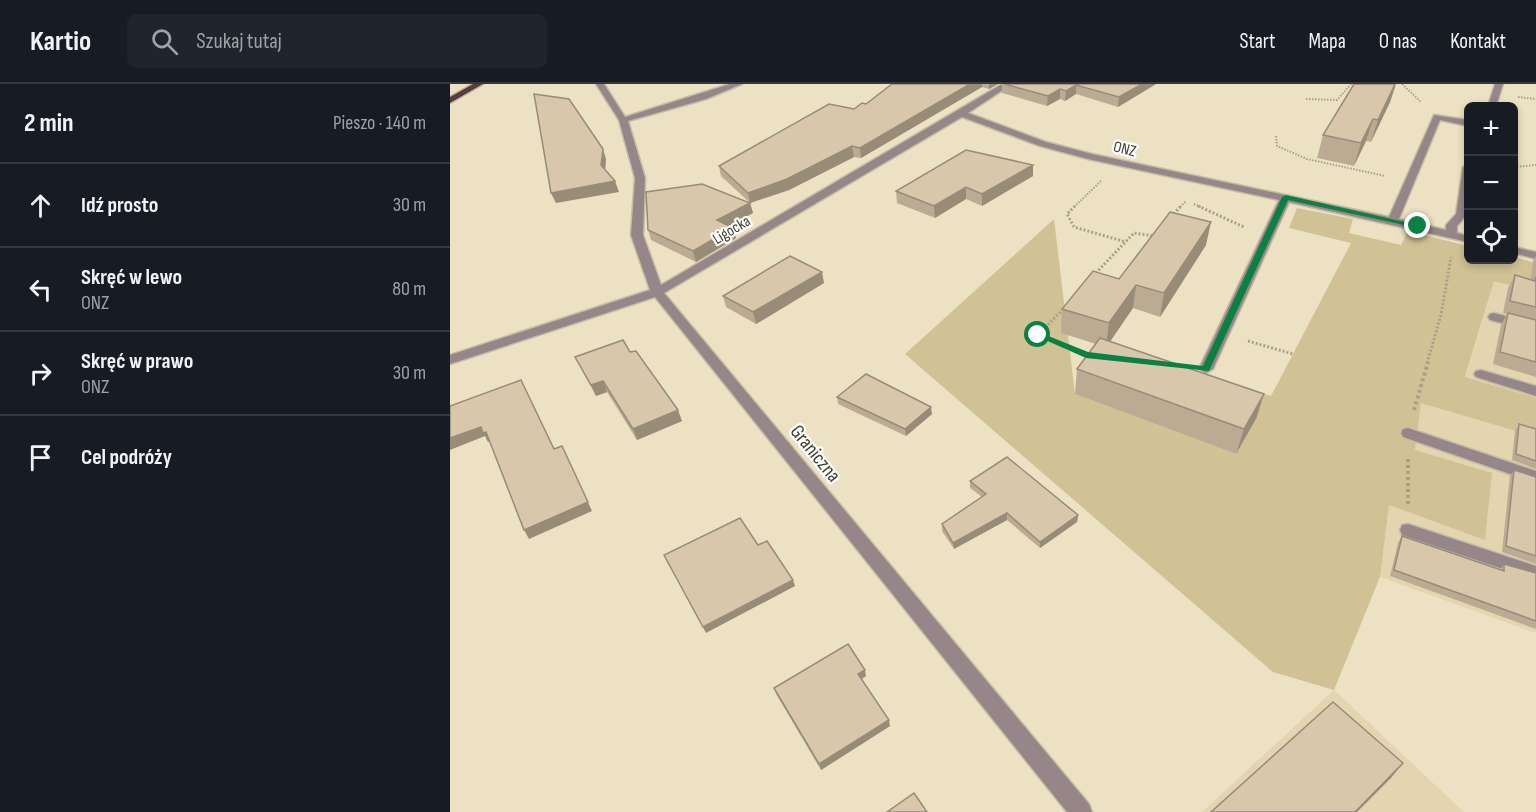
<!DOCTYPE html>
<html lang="pl">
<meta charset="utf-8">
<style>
body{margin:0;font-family:"Sofia Sans Condensed",sans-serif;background:#20242c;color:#f1f3f6}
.controls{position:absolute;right:18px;top:18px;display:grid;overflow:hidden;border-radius:9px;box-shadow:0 3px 9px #0003}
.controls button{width:54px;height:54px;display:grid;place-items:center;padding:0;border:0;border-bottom:2px solid #363941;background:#171b24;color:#f1f3f6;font:30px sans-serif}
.stop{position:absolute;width:18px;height:18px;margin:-14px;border:4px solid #0b8043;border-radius:50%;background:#fff}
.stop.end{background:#0b8043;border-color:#fff;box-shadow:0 2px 6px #0008}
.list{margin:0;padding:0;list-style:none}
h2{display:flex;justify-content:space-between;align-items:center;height:78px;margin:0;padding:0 24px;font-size:26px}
h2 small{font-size:20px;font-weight:400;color:#9ea1a6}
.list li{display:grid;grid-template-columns:39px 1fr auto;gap:18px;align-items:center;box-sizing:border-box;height:84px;padding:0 24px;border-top:2px solid #363941}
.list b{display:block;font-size:22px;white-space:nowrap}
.list p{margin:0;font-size:20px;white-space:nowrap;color:#9ea1a6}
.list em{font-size:20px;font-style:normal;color:#9ea1a6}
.icon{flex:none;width:33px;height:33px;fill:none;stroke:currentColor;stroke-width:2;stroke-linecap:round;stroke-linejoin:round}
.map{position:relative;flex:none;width:1086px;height:728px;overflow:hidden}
header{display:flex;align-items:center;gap:36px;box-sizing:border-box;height:84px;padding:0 30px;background:#171b24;border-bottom:2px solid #363941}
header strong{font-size:28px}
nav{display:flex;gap:33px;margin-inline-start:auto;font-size:21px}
.search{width:420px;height:54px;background:#20242c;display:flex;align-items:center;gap:15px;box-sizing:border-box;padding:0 21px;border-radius:9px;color:#9ea1a6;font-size:22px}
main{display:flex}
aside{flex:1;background:#171b24}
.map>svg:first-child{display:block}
</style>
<header>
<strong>Kartio</strong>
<div class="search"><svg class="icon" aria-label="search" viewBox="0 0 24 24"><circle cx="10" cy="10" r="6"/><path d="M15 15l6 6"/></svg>Szukaj tutaj</div>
<nav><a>Start</a><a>Mapa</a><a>O nas</a><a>Kontakt</a></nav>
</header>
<main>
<aside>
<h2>2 min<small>Pieszo · 140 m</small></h2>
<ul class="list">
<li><svg class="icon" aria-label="ahead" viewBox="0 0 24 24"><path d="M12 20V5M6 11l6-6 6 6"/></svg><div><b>Idź prosto</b></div><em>30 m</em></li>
<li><svg class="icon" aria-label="left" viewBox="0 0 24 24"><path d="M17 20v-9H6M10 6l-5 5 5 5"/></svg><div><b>Skręć w lewo</b><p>ONZ</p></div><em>80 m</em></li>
<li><svg class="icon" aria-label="right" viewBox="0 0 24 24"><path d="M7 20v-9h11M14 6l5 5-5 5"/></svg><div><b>Skręć w prawo</b><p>ONZ</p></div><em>30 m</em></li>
<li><svg class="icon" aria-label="arrive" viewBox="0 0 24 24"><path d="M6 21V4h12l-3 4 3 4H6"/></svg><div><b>Cel podróży</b></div></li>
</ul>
</aside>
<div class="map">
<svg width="1086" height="728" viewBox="0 0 1086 728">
<rect width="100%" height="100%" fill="#ece2c3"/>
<g fill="#e2d5af">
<polygon points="1044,197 1086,208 1086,549 930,493 939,421 1035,455 965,366 971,318 1008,319"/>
<polygon points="884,606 1014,728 752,728"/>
</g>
<polygon fill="#d1c295" points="847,124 903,135 899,149 951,161 958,147 1018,162 1018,176 1064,176 1064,173 1086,179 1086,208 1044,197 1015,293 1086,314 1086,353 971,319 965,366 1042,389 1035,456 939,421 930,493 884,606 823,588 455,270 604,135 625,310 786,370 806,336 784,301 821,312 901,159 839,144"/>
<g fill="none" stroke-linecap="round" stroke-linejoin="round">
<defs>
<g id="minor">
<polygon points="146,0 154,0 175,33 280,0 292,0 256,15 178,37 195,94 193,151 211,201 552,0 562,0 518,29 596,58 642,70 939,133 984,31 1018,36 1018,42 990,36 949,135 996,146 996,141 1006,130 1013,83 1018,80 1016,131 1007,142 1007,149 1018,152 1018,158 839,118 763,285 756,289 749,285 829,116 638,75 590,62 512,33 214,209 639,720 642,728 617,728 205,213 0,280 0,271 200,206 181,151 185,94 169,36"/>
<polygon points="1045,0 1053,0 1046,22 1038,22"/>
<polygon points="1064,163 1086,168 1086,175 1064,169"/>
<polygon points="1044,229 1086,240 1086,248 1040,236 1038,233 1040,230"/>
<polygon points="1031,286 1086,302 1086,312 1026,293 1024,290 1026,287"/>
<polygon points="958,344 1086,387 1086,399 953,353 951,349 953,345"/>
<polygon points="958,440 1086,482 1086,496 952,451 950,446 952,441"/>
</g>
<polygon id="major" points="23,0 33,0 0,19 0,13"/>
</defs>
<use href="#minor" stroke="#c6bea3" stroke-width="3"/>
<use href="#major" stroke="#c6bea3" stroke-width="3"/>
<g stroke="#a8a189" stroke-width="2" stroke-dasharray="1.5 1.5" stroke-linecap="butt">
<polyline points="952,0 971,18"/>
<polyline points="1068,13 1086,15"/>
<polyline points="856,15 887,16 901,0"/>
<polyline points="826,52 827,62 857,75 935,92"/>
<polyline points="1064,83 1086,81"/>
<polyline points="744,120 751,123"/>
<polyline points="624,123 651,97"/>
<polyline points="730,123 736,117"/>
</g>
<g stroke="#a8a189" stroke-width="3" stroke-dasharray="2 2" stroke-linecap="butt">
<polyline points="625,122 617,130 624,143 676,158"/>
<polyline points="748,122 794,143"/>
<polyline points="721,133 731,122"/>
<polyline points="643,192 684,149 704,152 706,150"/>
<polyline points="616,222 588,251 641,272"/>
<polyline points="798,257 843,270"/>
<polyline points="977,279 991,231 1001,173"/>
</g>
<g stroke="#a8a189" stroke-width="4" stroke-dasharray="3 3" stroke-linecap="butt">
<polyline points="964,326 978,278"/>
<polyline points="958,375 958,422"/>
</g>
<use href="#minor" fill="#968689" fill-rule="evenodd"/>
<use href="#major" fill="#573d42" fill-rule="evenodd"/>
</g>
<g fill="#bbab93">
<polygon points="442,0 548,0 539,5 532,3 411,74 404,73 339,106 300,119 303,129 279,142 286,154 246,178 201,156 198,146 299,118 271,92 269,82 416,20"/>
<polygon points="552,0 706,0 668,23 626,10 615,17 610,15 597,22 552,9"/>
<polygon points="946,0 940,18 921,58 916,57 904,82 867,74 873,51"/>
<polygon points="583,81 583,92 532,122 516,115 485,134 447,119 446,107"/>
<polygon points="756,161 710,233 683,224 660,258 814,310 806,335 786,370 625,310 627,285 646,260 611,249 612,225 669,195"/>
<polygon points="1086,172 1086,293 1043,280 1051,241 1057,230 1053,229 1058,204 1065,191 1081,195 1083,177"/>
<polygon points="374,199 306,240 276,223 273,212"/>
<polygon points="180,268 232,337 187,356 157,308 146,312 125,273"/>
<polygon points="387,313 482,330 456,352 388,320"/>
<polygon points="1069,340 1086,345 1086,385 1062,376 1065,347"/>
<polygon points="1064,386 1086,393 1086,480 1052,468 1060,392"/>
<polygon points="520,397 628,431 627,438 590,464 557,436 504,465 492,447 492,440 532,413 520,404"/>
<polygon points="952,452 1050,486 1054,480 1086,489 1086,545 940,492 948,459"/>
<polygon points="416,592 412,595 440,642 371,686 326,610 324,604"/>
</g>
<g fill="#988b78">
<polygon points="520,0 532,0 532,3 411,74 410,64"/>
<polygon points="539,0 548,0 539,5"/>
<polygon points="692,0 706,0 668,23 669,13"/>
<polygon points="946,0 940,18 921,58 928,36"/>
<polygon points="626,1 626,10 615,17 616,7"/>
<polygon points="610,5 610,15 597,22 598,12"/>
<polygon points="923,35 916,57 904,82 911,59"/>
<polygon points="402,62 404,73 339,106 300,119 303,129 270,146 267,136 300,119 298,109"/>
<polygon points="153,65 156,75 155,91 151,81"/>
<polygon points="583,81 583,92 532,122 532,110"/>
<polygon points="165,97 169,108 106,119 101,109"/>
<polygon points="516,103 516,115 485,134 484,122"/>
<polygon points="761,138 756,161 710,233 714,209"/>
<polygon points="283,144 286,154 246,178 243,167"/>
<polygon points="372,188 374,199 306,240 303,228"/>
<polygon points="686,201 683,224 656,263 659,239"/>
<polygon points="153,297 157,308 146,312 141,301"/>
<polygon points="814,310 806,335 786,370 794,345"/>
<polygon points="481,323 482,330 456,352 455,345"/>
<polygon points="228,326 232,337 187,356 183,345"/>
<polygon points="31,343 36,348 41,357 38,358 35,352 0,366 0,354"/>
<polygon points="112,362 142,427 79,455 74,446"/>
<polygon points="557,429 557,436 504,465 503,459"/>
<polygon points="628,431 627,438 590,464 590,458"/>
<polygon points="343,496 345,502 256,549 253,543"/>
<polygon points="415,586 416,592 410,596 408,590"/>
<polygon points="439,636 440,642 371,686 369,680"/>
<polygon points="953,679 941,694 907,728 905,728"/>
</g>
<g fill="#d9c7ab" stroke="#988b78" stroke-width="1.5">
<polygon points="442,0 520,0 410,64 402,62 337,95 298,109 269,82 379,20 404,25 412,19 416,20"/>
<polygon points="554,0 692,0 669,13 626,1 616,7 610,5 598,12"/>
<polygon points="904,0 945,0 928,36 923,35 911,59 873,51"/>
<polygon points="84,10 119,15 153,65 151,81 165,97 101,109"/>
<polygon points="516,66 583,81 532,110 516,103 484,122 446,107"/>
<polygon points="252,100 300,119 267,136 283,144 243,167 198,146 196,108"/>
<polygon points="720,128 761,138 714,209 686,201 659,239 612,225 643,187 669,195"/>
<polygon points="340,172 372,188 303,228 273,212"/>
<polygon points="1065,191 1085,197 1086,193 1086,223 1060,217"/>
<polygon points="1058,229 1086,236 1086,278 1050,268"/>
<polygon points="650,254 814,310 794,345 627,285"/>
<polygon points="173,256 180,268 186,267 228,326 183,345 153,297 141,301 125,273"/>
<polygon points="416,290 481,323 455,345 387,313"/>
<polygon points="71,296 104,365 112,362 138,418 74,446 36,348 33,349 31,343 0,354 0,322"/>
<polygon points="1069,340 1086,345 1086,377 1066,370"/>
<polygon points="557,373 628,431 590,458 557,429 503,459 492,440 536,410 520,397"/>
<polygon points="1064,386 1086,393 1086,472 1056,462"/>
<polygon points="290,434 308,461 317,457 343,496 253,543 214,471"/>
<polygon points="952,452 1054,487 1054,480 1086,489 1086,537 944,486"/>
<polygon points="398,560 415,586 408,590 439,636 369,680 324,604"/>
<polygon points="883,618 953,679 905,728 761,728"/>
<polygon points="464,709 477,728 437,728"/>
</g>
<polygon fill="#0b8043" points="836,111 972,142 968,144 838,116 759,287 636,274 584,251 591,249 638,268 753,282 832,113"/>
<g text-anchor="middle" stroke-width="4.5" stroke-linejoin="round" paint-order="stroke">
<g font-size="16" fill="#413d30" stroke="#fff">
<text transform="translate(675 64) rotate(14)" y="6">ONZ</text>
<text transform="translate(281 145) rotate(-31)" y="6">Ligocka</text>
</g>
<g font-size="20" fill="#413d30" stroke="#fff">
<text transform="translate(366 369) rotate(51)" y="7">Graniczna</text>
</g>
</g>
</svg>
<div class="controls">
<button>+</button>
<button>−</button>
<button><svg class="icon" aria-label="locate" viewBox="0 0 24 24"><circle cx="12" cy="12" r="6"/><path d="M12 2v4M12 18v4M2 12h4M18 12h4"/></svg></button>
</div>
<div class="stop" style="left:588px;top:251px"></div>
<div class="stop end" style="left:968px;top:142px"></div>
</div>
</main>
